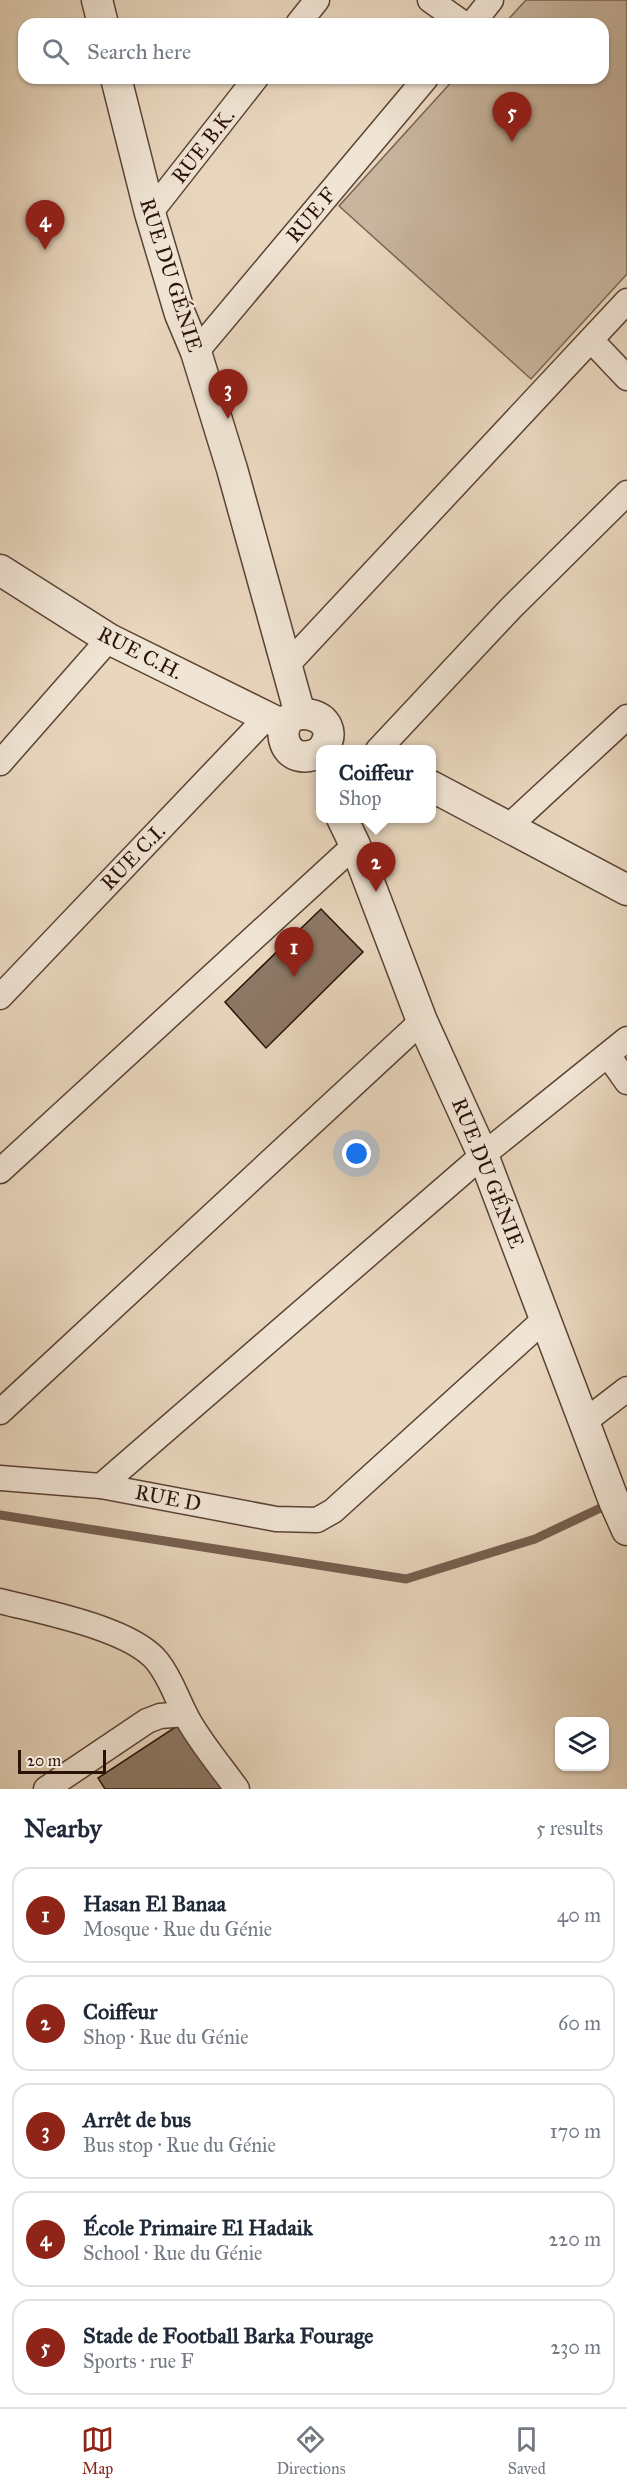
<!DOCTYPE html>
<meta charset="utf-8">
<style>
body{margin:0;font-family:"IM FELL Great Primer",serif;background:#f2f2f3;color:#1f2937}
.controls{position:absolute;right:18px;bottom:18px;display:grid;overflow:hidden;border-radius:12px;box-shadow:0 2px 4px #0004}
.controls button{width:54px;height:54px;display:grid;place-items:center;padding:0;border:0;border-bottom:2px solid #e0e1e3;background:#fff;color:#1f2937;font:30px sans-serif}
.scale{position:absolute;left:18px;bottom:15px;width:88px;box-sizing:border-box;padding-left:6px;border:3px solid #2b1208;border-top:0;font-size:16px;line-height:21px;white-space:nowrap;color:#2b1208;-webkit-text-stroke:4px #f0e4d4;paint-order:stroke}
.you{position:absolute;left:357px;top:1154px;width:21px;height:21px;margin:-15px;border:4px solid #fff;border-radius:50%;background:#1a73e8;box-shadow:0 0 0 9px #1a73e833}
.badge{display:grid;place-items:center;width:39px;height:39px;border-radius:50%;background:#8f2418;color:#fff;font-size:20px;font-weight:700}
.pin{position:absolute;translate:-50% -50px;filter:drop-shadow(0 2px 3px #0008)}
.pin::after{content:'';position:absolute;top:32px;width:21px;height:18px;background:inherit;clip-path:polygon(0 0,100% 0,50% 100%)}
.popup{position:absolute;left:316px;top:745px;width:120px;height:78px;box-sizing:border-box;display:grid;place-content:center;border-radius:12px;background:#fff;filter:drop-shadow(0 2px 4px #0005);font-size:20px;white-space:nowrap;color:#747a83}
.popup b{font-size:22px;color:#1f2937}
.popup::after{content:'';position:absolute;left:50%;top:100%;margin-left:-12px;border:12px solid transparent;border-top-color:#fff}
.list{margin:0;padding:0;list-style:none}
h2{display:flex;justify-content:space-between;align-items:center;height:78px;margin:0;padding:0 24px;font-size:26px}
h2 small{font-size:20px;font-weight:400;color:#747a83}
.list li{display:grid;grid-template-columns:39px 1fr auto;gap:18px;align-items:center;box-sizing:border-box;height:96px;margin:0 12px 12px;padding:0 12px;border:2px solid #e0e1e3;border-radius:18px}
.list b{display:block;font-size:22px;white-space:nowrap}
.list p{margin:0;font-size:20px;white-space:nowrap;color:#747a83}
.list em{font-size:20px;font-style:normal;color:#747a83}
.icon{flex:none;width:33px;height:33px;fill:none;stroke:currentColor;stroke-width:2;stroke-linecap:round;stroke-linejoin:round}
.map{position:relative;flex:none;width:627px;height:1789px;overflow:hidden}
.search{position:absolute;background:#fff;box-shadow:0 2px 4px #0004;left:18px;right:18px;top:18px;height:66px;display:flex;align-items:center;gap:15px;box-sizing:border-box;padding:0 21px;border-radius:18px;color:#747a83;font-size:22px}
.sheet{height:618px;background:#fff}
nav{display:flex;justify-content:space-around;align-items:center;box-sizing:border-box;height:84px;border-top:2px solid #e0e1e3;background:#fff;font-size:16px;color:#747a83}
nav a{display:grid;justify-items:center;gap:3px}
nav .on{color:#8f2418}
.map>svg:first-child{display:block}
</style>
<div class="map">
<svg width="627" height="1789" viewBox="0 0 627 1789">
<rect width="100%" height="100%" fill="#e8d6bd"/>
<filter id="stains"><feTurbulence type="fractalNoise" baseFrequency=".00333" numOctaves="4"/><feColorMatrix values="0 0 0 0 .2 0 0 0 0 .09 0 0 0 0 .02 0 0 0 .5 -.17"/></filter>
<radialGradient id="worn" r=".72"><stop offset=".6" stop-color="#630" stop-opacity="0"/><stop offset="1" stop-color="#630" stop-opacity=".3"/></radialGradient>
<polygon fill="#c8b59e" stroke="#7a6453" stroke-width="1.5" points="526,0 627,0 627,274 531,379 339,206 455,78 603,78 603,24 504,24"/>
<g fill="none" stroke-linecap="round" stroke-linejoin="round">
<polyline stroke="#765f4f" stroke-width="9" points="0,1515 406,1579 535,1539 611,1503"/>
</g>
<g fill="#8d7866" stroke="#2b1208" stroke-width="1.5">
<polygon points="321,909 363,952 266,1048 225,1002"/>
<polygon points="183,1722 230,1789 105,1789 98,1778"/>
</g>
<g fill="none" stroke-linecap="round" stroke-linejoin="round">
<defs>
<g id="minor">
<polyline points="430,0 464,24"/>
<polyline points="298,24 317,0"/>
<polyline points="472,24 491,0"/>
<polyline points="150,213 256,78"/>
<polyline points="591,340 627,378"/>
<polyline points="196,352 426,78"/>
<polyline points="288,664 627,301"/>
<polyline points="378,750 510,609 627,493"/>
<polyline points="0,763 109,639"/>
<polyline points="507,828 627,717"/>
<polyline points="0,997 267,717"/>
<polyline points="608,1055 627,1082"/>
<polyline points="0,1171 355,845"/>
<polyline points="0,1412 422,1021"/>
<polyline points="584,1422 627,1389"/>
<polyline points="0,1478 101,1486 276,1519 317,1520 333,1511 546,1318"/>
<polyline points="101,1486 483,1155 627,1039"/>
<path d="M0,1601c42,11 130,27 157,60 13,16 19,35 28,53 13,26 35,51 52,75"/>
<polyline points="46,1789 147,1721 160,1716 185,1714"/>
</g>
<g id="tertiary">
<polyline points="97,0 103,24"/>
<polyline points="116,78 150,213 180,314 196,352 232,469 300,714"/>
<polyline points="0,570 109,639 285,726"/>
<path d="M320,752c-14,8 -32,6 -36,-13 -7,-42 66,-26 38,11"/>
<polyline points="431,786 627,890"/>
<polyline points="342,818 355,845 422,1021 483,1155 614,1501 627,1530"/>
</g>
</defs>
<use href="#minor" stroke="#5a4335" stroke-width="27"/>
<use href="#tertiary" stroke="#5a4335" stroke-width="33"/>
<use href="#minor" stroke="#f0e4d4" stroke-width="24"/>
<use href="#tertiary" stroke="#f0e4d4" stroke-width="30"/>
</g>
<g text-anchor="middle" stroke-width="5" stroke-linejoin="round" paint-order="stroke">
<g font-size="21" fill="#2b1208" stroke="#f0e4d4">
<text transform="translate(203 146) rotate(-52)" y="7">RUE B.K.</text>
<text transform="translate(311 215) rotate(-50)" y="7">RUE F</text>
<text transform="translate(171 275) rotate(72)" y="7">RUE DU GÉNIE</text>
<text transform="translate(140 653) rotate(27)" y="7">RUE C.H.</text>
<text transform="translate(133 857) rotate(-46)" y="7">RUE C.I.</text>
<text transform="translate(488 1173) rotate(68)" y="7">RUE DU GÉNIE</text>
<text transform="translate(168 1498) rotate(11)" y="7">RUE D</text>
</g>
</g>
<rect width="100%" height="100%" filter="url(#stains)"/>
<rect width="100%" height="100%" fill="url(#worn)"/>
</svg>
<div class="controls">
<button><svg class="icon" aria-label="layers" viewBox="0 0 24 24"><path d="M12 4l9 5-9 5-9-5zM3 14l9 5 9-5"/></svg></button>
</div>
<div class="scale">20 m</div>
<div class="you"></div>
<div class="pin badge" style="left:294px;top:977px">1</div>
<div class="pin badge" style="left:376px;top:892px">2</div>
<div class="popup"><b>Coiffeur</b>Shop</div>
<div class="pin badge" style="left:228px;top:419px">3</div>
<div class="pin badge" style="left:45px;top:250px">4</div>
<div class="pin badge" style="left:512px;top:142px">5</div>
<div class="search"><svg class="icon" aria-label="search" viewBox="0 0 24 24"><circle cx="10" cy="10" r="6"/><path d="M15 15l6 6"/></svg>Search here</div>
</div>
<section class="sheet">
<h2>Nearby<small>5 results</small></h2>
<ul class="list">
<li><span class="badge">1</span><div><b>Hasan El Banaa</b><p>Mosque · Rue du Génie</p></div><em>40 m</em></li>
<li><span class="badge">2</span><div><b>Coiffeur</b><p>Shop · Rue du Génie</p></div><em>60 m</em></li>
<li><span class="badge">3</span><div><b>Arrêt de bus</b><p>Bus stop · Rue du Génie</p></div><em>170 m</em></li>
<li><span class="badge">4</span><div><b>École Primaire El Hadaik</b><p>School · Rue du Génie</p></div><em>220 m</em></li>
<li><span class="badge">5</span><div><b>Stade de Football Barka Fourage</b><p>Sports · rue F</p></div><em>230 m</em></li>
</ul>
</section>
<nav>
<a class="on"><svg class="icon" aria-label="map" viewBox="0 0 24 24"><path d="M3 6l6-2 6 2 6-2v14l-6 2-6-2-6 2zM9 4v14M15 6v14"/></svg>Map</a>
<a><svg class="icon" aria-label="directions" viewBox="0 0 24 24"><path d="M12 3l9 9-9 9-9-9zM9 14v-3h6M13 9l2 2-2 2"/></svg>Directions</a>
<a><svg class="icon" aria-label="saved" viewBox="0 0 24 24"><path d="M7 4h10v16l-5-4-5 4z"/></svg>Saved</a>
</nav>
